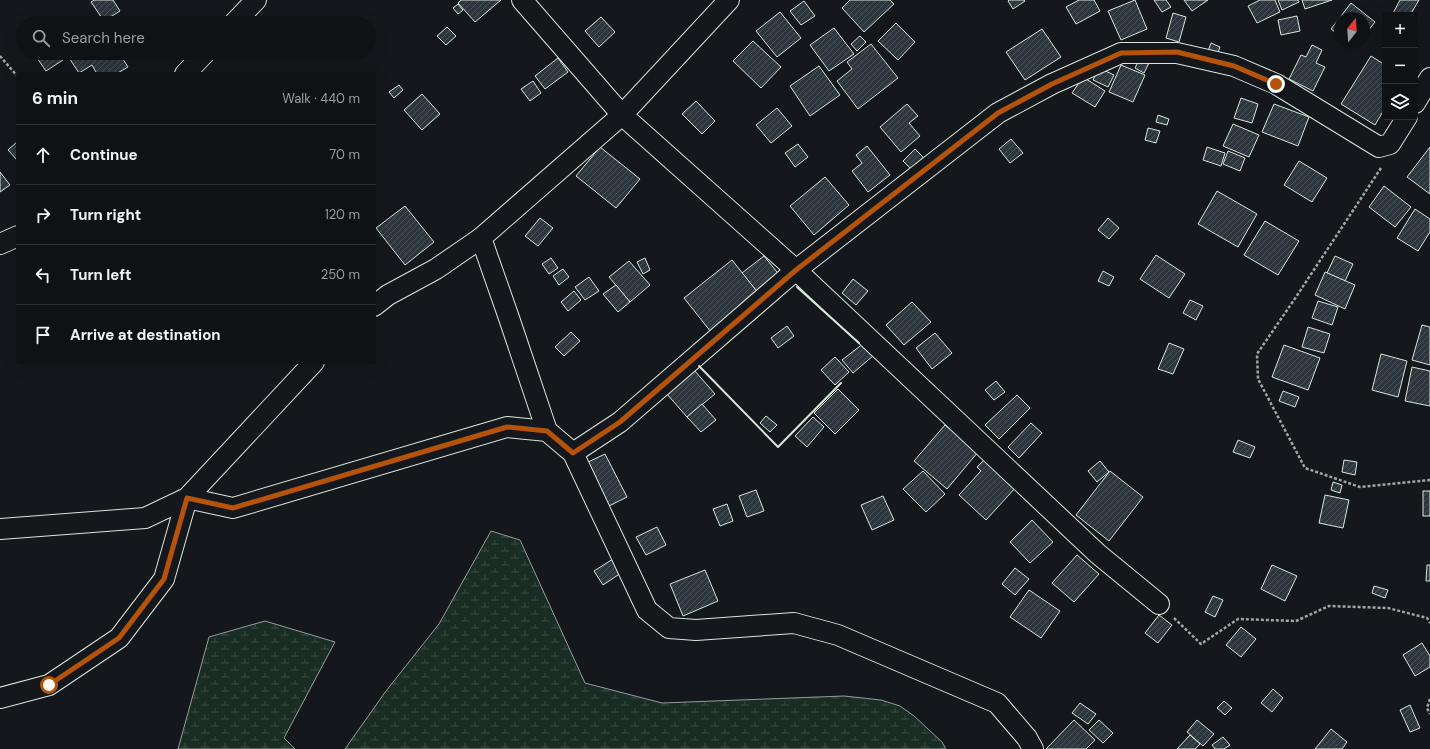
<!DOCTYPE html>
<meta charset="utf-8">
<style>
body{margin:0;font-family:"DM Sans",sans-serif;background:#181b1e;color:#f1f3f6}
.controls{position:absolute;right:12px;top:12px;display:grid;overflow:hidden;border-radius:4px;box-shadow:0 4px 16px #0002}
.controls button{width:36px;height:36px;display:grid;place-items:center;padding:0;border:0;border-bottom:1px solid #2f3234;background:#0f1215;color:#f1f3f6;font:20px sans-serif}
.compass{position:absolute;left:1334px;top:12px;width:36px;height:36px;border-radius:50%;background:#0f1215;box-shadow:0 4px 16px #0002;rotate:17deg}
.stop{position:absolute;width:12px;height:12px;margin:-9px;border:3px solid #b45309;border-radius:50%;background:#fff}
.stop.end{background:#b45309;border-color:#fff;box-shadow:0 1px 4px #0008}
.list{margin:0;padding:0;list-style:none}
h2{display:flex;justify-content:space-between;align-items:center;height:52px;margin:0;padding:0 16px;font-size:17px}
h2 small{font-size:13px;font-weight:400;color:#9b9ea0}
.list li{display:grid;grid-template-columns:26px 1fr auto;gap:12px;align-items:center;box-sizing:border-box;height:60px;padding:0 16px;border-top:1px solid #2f3234}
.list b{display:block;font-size:15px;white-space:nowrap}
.list em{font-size:13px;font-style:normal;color:#9b9ea0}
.icon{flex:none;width:22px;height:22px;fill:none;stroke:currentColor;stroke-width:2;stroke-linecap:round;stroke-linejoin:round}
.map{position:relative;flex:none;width:1430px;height:749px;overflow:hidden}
.search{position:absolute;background:#0f1215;box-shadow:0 4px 16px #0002;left:16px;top:16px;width:360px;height:44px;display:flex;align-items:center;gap:10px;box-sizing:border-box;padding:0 14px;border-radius:22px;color:#9b9ea0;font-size:15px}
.panel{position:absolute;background:#0f1215;box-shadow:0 4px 16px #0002;left:16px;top:72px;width:360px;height:292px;border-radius:4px}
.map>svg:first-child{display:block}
</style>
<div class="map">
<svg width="1430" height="749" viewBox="0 0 1430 749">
<defs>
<pattern id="wetland-marsh" width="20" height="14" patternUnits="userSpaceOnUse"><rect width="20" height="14" fill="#1a2d24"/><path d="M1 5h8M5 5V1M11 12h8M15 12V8" fill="none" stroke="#3b4b43"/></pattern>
<pattern id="building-hatch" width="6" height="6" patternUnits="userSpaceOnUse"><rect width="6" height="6" fill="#2c363c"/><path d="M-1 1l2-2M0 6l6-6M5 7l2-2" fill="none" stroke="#4a5358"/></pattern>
</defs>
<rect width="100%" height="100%" fill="#14181c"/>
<g fill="url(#wetland-marsh)" stroke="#939e99">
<polygon points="491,531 520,540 585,683 662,703 844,696 881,700 900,706 914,716 942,742 946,749 345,749 386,691 439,624"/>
<polygon points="265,621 335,642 284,738 295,749 178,749 209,637"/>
</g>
<g fill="url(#building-hatch)" stroke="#d8e6dc">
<polygon points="94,0 113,0 120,11 104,21 91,2"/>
<polygon points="461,0 501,0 475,22 458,3"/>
<polygon points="850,0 890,0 894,4 864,32 842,8"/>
<polygon points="1009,0 1024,0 1025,1 1013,9 1008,1"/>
<polygon points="1079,0 1094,0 1100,11 1076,24 1066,7"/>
<polygon points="1135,0 1147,29 1121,40 1108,11"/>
<polygon points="1154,0 1166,0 1171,7 1162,12"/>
<polygon points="1184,0 1208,0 1192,11"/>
<polygon points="1260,0 1275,0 1280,12 1257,23 1248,6"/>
<polygon points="1278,0 1298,0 1299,2 1282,10"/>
<polygon points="1302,0 1332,0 1305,9"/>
<polygon points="1400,0 1419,0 1410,15 1392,15"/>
<polygon points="804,1 815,16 801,25 790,11"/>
<polygon points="1351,3 1375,22 1364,36 1364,18 1340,18 1340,36 1331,29"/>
<polygon points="458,4 463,10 458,14 453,8"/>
<polygon points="780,12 801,38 777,57 756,31"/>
<polygon points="1173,13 1186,17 1179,42 1166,38"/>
<polygon points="1297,16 1300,31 1281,35 1278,20"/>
<polygon points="601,17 615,32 599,47 585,31"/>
<polygon points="896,23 915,42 898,60 878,41"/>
<polygon points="447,27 456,36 446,45 437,36"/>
<polygon points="834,28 854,54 829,71 810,45"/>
<polygon points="1042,29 1061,57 1025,80 1006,52"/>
<polygon points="860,36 866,42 857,51 851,44"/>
<polygon points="753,41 781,67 761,88 733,61"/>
<polygon points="1211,43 1220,47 1217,55 1208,51"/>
<polygon points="871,44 898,78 858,109 837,81 852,69 847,62"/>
<polygon points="1312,45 1322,50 1316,63 1325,67 1313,91 1289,79 1301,55 1306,57"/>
<polygon points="38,53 59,53 63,60 46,71 35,55"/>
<polygon points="66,53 119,53 128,67 116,74 97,74 92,65 79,73"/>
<polygon points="1371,56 1385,65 1385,108 1375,125 1341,104"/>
<polygon points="558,58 568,72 545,89 535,76"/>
<polygon points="1140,58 1149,63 1144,73 1135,68"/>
<polygon points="1121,65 1145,75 1133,102 1109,92"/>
<polygon points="819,66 840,95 810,116 790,86"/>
<polygon points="1099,68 1114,75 1108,87 1093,80"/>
<polygon points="1083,77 1105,91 1095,107 1072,93"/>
<polygon points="533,81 541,93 530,101 521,89"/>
<polygon points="399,85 403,90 394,98 389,92"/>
<polygon points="422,94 440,114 422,130 404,110"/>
<polygon points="1241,98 1258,104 1252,123 1234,118"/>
<polygon points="696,101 715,121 702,134 682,114"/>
<polygon points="907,104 918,116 909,123 920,136 901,152 880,127"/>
<polygon points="1274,104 1309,117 1298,146 1262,132"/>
<polygon points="777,108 792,126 771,143 756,125"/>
<polygon points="1158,115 1169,119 1167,125 1156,122"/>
<polygon points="1233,124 1259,135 1249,157 1223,146"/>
<polygon points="1148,128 1160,131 1156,143 1145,140"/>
<polygon points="1011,139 1023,153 1010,163 999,149"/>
<polygon points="18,141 18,161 8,150"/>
<polygon points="798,144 808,157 795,167 785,153"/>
<polygon points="867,146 890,175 868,192 852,171 862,163 856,155"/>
<polygon points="600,147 640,179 616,208 576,176"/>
<polygon points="1207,147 1225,153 1221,166 1203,160"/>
<polygon points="1430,147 1430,194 1407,177"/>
<polygon points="915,149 926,160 914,172 903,161"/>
<polygon points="1228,151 1245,158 1240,171 1223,164"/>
<polygon points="1299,161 1327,178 1312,202 1284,185"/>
<polygon points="0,172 10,185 0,192"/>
<polygon points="825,177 849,205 814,235 790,206"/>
<polygon points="1384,186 1411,207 1395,227 1369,207"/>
<polygon points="1217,191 1257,214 1238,247 1198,224"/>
<polygon points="405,206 434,242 405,265 376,228"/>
<polygon points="1415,209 1430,219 1430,232 1418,251 1397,238"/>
<polygon points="540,218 553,228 538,246 525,236"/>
<polygon points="1108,218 1119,228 1109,239 1098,230"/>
<polygon points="1265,221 1299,241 1278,275 1244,255"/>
<polygon points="1156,255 1185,274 1169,298 1140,279"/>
<polygon points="764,256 781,277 759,294 742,273"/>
<polygon points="1335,256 1353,264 1345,281 1327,273"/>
<polygon points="551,258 558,268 549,274 542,264"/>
<polygon points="645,258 650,270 643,274 637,262"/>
<polygon points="732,260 759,294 711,332 684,298"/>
<polygon points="629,261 650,285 630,302 609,277"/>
<polygon points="563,269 569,277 559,285 553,276"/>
<polygon points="1103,271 1114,277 1109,286 1098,281"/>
<polygon points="1325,272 1355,285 1345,309 1315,295"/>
<polygon points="589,277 599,291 585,300 575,287"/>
<polygon points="853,279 868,291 856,305 842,293"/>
<polygon points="616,285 630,302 618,312 603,294"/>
<polygon points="574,291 581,300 568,311 561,302"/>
<polygon points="1190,300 1203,306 1196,320 1183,313"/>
<polygon points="1318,301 1338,307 1332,325 1312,318"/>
<polygon points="912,302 931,322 904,345 886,325"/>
<polygon points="1422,325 1430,327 1430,365 1412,360"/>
<polygon points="787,326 794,336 778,348 771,338"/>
<polygon points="1308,327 1330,334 1324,353 1302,347"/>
<polygon points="571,332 580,341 564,356 555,347"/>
<polygon points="935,333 952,353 932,369 916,348"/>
<polygon points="864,343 874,355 853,373 842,360"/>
<polygon points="1169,343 1184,349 1173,374 1158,369"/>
<polygon points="1284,345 1320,358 1308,390 1272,377"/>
<polygon points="1381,354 1407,361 1398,397 1372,390"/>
<polygon points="835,357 849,372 835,385 821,370"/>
<polygon points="1412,367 1430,371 1430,406 1405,401"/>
<polygon points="694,370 715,394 687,417 666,393"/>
<polygon points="996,381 1005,392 994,400 985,390"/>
<polygon points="838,389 859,410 835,434 814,413"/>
<polygon points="1283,391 1299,397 1295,407 1279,401"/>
<polygon points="1017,395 1030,408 999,439 985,425"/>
<polygon points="702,404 716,420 701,432 687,417"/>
<polygon points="766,416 777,425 770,432 760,423"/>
<polygon points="813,417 824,427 807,447 795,436"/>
<polygon points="1031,423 1042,433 1019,458 1008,447"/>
<polygon points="945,425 978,452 947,489 914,461"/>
<polygon points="1238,440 1255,447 1250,458 1233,452"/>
<polygon points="605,454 627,497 605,508 582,465"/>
<polygon points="986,458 1017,486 986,520 959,495 981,471 977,467"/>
<polygon points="1344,460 1357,462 1355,475 1342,472"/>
<polygon points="1100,461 1109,472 1097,482 1088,471"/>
<polygon points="923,471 945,494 926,512 903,489"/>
<polygon points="1110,471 1143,497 1109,541 1076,515"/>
<polygon points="1333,482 1342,485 1340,493 1331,490"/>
<polygon points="756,490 764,511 747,517 739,496"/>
<rect x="1423" y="491" width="7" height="25"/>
<polygon points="1325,495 1349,500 1343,528 1319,523"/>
<polygon points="883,496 894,520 872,530 861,505"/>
<polygon points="727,504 733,521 720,526 713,509"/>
<polygon points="1032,520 1053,542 1030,563 1010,542"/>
<polygon points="657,527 666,545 646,555 636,537"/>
<polygon points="1077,555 1099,574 1074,602 1052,583"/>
<polygon points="613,559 621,573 603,585 594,571"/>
<polygon points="1272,565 1297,576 1285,601 1261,589"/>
<polygon points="1427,565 1430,565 1430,581 1426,581"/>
<polygon points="1015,568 1029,579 1015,595 1002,584"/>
<polygon points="705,570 718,601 683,616 670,584"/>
<polygon points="1374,586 1388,590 1385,598 1372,593"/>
<polygon points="1029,590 1060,611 1041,638 1010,617"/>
<polygon points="1213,596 1223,600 1215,617 1205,612"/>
<polygon points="1159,615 1172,625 1158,643 1145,633"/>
<polygon points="1241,627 1256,639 1241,657 1226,645"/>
<polygon points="1422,643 1430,656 1430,667 1415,676 1403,655"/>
<polygon points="1273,689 1283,698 1272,712 1261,703"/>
<polygon points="1224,701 1232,708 1225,715 1217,708"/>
<polygon points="1080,703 1096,714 1088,724 1072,713"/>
<polygon points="1410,705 1420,728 1410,732 1400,710"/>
<polygon points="1074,720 1095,740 1086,749 1046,749"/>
<polygon points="1099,720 1113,733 1103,743 1089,730"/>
<polygon points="1197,720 1214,734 1203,746 1187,732"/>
<polygon points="1331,729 1347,742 1342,749 1315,749"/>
<polygon points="1190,735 1200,744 1195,749 1177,749"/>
<polygon points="1223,737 1230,745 1224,749 1215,749 1212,745"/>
</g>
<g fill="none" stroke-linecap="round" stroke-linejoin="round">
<defs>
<g id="minor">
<polyline points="522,0 622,115 796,270 1098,554 1159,604"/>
<polyline points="234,23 256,0"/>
<polyline points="185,74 205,53"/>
<polyline points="1415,103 1430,78"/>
<polyline points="481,238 509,318 547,431"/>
<polyline points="0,244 18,236"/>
<polyline points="374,306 388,295 436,269 481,238 622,115 729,0"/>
<polyline points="573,453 620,422 796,270 998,113 1052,84 1121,53 1177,53 1234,66 1276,84 1379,147 1390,144 1407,117"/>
<polyline points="0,529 145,518 187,498 314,362"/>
<polyline points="0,698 49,685 119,638 164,579 187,498 233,508 507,427 547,431 573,453 647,610 669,628 696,630 794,623 838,635 997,703 1027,738 1033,749"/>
</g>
</defs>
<use href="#minor" stroke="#d8e6dc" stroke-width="22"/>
<g stroke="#9da8a2" stroke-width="2.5" stroke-dasharray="3 2" stroke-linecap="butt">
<polyline points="0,56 18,77"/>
<polyline points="1381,168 1296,297 1257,354 1258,379 1305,468 1360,487 1430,480"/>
<polyline points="1174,618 1201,644 1238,619 1296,621 1329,606 1388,608 1427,618 1430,623"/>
<polyline points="1430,699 1427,708 1430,714"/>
</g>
<use href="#minor" stroke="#14181c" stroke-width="20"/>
<g stroke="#d8e6dc" stroke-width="2">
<polyline points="797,287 859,343"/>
<polyline points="699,366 778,447 841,383"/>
</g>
</g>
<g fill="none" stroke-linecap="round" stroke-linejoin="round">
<polyline stroke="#b45309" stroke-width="5" points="49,685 119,638 164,579 187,498 233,508 507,427 547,431 573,453 620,422 796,270 998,113 1052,84 1121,53 1177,52 1234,66 1276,84"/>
</g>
</svg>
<div class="controls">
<button>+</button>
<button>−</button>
<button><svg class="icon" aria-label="layers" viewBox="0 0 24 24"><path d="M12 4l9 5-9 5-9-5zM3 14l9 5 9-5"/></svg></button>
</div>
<svg class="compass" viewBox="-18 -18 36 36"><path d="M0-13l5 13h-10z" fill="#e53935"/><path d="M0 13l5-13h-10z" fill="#9b9ea0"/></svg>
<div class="stop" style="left:49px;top:685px"></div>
<div class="stop end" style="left:1276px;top:84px"></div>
<div class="search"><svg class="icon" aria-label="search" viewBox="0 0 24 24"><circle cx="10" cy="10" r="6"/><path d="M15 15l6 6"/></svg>Search here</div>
<section class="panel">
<h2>6 min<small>Walk · 440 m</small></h2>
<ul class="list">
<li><svg class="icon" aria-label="ahead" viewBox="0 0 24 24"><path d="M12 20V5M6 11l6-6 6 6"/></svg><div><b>Continue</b></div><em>70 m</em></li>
<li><svg class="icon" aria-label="right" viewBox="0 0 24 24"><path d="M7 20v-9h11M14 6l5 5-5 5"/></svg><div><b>Turn right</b></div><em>120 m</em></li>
<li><svg class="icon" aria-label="left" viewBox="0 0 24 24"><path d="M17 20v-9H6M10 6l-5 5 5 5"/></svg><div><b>Turn left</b></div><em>250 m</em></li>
<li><svg class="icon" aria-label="arrive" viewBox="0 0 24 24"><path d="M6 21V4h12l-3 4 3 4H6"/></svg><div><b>Arrive at destination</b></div></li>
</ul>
</section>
</div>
